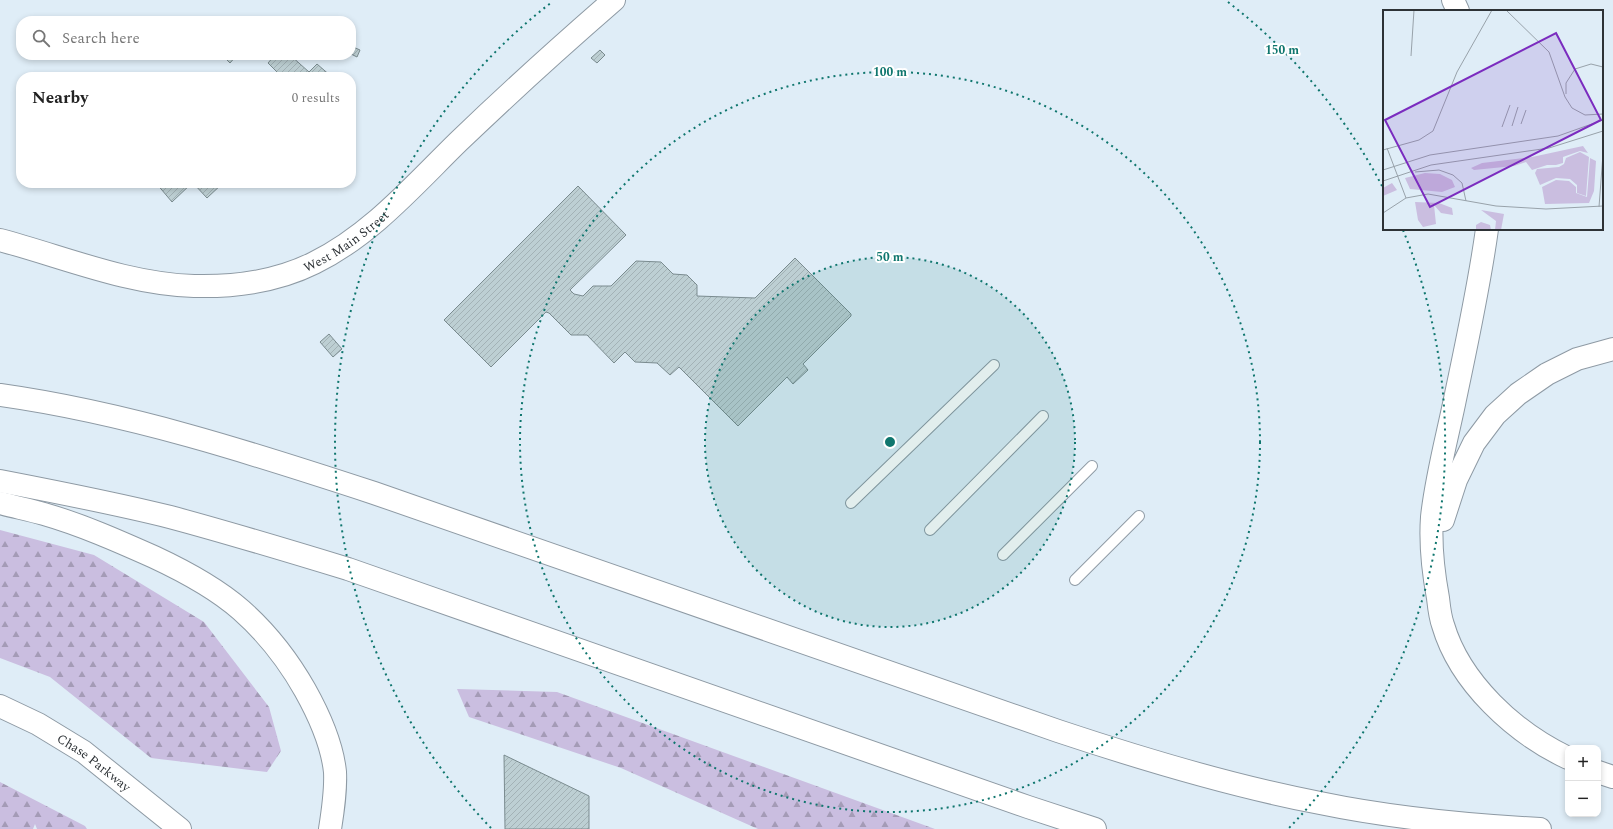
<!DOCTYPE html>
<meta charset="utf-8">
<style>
body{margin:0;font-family:Spectral,serif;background:#f6f6f6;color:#222}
.controls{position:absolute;right:12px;bottom:12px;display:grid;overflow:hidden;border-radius:8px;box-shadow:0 2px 6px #0003}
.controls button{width:36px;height:36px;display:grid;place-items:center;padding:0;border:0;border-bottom:1px solid #e0e0e0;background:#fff;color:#222;font:20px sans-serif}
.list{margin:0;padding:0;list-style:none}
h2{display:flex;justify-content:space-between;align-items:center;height:52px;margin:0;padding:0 16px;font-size:17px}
h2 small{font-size:13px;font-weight:400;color:#767676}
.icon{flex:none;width:22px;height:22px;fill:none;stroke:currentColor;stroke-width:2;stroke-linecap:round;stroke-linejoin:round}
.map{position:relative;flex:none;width:1613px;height:829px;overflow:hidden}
.search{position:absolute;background:#fff;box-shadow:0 2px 6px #0003;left:16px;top:16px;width:340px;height:44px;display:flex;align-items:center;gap:10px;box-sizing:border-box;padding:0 14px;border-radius:16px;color:#767676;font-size:15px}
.panel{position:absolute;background:#fff;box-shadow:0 2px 6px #0003;left:16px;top:72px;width:340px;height:116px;border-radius:16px}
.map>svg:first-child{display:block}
</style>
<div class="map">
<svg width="1613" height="829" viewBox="0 0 1613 829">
<defs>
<pattern id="forest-firs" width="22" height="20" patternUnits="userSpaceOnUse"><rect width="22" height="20" fill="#cabee0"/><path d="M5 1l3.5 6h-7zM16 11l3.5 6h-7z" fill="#a49bb6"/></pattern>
<pattern id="building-hatch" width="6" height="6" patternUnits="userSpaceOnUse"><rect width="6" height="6" fill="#bdcfd3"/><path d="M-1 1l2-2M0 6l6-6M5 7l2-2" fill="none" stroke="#a3b2b6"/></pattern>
</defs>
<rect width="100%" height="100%" fill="#dfedf7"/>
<g fill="url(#forest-firs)">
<polygon points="0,530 94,555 204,622 269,707 281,751 267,772 151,758 50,677 0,658"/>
<polygon points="457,689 557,692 935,829 758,829 621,768 469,717"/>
<polygon points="0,782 85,826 87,829 37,829 35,824 33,829 0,829"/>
</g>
<g fill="url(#building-hatch)" stroke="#7a8b8f">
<polygon points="351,46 360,50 357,57 351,54"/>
<polygon points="600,50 605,55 597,63 591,58"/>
<polygon points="222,55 237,55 230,63"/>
<polygon points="275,55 290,55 309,72 317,64 332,77 282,77 268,63"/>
<polygon points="156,183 192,183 172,202"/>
<polygon points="193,183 223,183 207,198"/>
<polygon points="578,186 626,235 570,290 574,294 583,296 593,286 611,286 636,261 661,262 673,274 687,275 697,285 697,296 755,298 795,258 851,314 851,316 803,364 808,370 793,384 787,377 738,426 679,367 670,375 657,363 635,362 625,352 614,363 587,335 571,335 549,313 546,312 491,367 444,320"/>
<polygon points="329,334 342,349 333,357 320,342"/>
<polygon points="504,755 589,796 589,829 505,829"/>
</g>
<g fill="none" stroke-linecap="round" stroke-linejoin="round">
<defs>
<g id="lane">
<polyline points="851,503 994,365"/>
<polyline points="930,530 1043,416"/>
<polyline points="1003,555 1092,466"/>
<polyline points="1075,580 1139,516"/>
</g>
<g id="secondary">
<path id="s1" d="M0,240c64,17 127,44 194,46 40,1 84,-5 120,-23 57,-28 100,-78 144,-121 51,-49 103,-96 156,-142"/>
<path id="s2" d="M0,706l38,18 46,28 96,77"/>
</g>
<g id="highway">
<polyline points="1453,0 1458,11"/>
<path d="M1487,229c-8,59 -21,117 -33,175 -8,38 -18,75 -22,113 -2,28 1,54 6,81 1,9 2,19 5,27 17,58 72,108 125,133"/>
<path d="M0,395c128,18 252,58 374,98l684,238c87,29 173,55 262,72 72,15 146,22 220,26"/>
<path d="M0,481c57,11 114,22 170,36 60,16 119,34 178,52l680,238 67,22"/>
<path d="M0,503c15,4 30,7 44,11 38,11 74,27 110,43 30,14 62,31 87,53 26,23 47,50 64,80 14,25 27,53 30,82 1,19 -2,38 -5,57"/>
<polyline points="1443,520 1456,480 1474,443 1495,415 1518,394 1547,374 1577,359 1613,349"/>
<polyline points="1598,772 1613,777"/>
</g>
</defs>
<use href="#lane" stroke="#8e9aa4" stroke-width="12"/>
<use href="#secondary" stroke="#8e9aa4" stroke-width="24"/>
<use href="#highway" stroke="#8e9aa4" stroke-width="24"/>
<use href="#lane" stroke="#fff" stroke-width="10"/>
<use href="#secondary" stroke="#fff" stroke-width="22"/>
<use href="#highway" stroke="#fff" stroke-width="22"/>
</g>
<circle cx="890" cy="442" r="185" fill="#0f766e" fill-opacity=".12"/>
<g fill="none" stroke="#0f766e" stroke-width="2" stroke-dasharray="2 4">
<circle cx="890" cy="442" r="185"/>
<circle cx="890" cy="442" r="370"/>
<path d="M491 828A555 555 0 0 1 552 2M1228 2A555 555 0 0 1 1382 186M1403 230A555 555 0 0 1 1289 828"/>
</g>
<g text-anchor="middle" stroke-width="4" stroke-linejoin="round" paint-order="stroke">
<g font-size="13" fill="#2d3236" stroke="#fff">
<text dy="5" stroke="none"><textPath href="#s1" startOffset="362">West Main Street</textPath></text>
<text dy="5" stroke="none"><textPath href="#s2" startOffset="110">Chase Parkway</textPath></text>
</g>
</g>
<g transform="translate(1383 10)">
<rect width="220" height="220" fill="#dfedf7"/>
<path d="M200,136l5,7 -8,-2 -17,6v6l-7,2h-9l-15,5 -6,-8 -12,4 -40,4 -3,-2 11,-5 50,-6zM207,148l6,3 -2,30 -5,12 -44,1 -3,-17 14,-7 13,1 7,6v6l11,4zM42,163l15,1 12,6 3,7 -13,5 -32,-3 -5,-11zM9,173l5,7 -14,6v-8zM32,192l24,1 13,5 1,7 -12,-2 -7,-8 2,19 -13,3 -5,-7zM98,200l23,4 -3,16h-6l1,-9zM98,212l9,3 1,5h-15v-5z" fill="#cabee0"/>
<path d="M197,142l9,5 -3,39 -9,-3v-8l-7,-6 -14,-1 -16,7 -5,-12 2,-4 22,-2 5,-3 2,-6z" fill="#cabee0"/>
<path fill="none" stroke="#98a2aa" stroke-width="1" d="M123,0l43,42 16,45 7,11 13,7 18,-1M28,46l3,-46M183,84v-11l9,-14 16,-5 12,3M138,114l5,-14M129,116l6,-19M119,117l8,-22M4,138l19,50 22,-4 68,12 50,3 57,-3M0,140l36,-10 14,-9 24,-59 35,-62M0,160l47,-15 128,-19 45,-16M32,162l24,-2 14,5 9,8 4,18M0,171l48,-16 118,-17 54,-17M216,197l4,-53M0,203l23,-15"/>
<path fill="#7b2cbf" fill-opacity="0.15" stroke="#7b2cbf" stroke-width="2" d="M173,23l45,87 -171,87 -45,-87z"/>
<rect width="220" height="220" fill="none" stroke="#2d3236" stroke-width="2"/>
</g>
<circle cx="890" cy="442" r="6" fill="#0f766e" stroke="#fff" stroke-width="2"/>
<g font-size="12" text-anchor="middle" font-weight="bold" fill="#0f766e" stroke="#fff" stroke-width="4" stroke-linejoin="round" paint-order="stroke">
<text x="1282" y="54">150 m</text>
<text x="890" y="76">100 m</text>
<text x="890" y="261">50 m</text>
</g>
</svg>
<div class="controls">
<button>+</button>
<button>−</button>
</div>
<div class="search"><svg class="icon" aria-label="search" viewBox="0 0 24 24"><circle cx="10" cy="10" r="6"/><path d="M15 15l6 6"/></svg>Search here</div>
<section class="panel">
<h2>Nearby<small>0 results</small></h2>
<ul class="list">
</ul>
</section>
</div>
